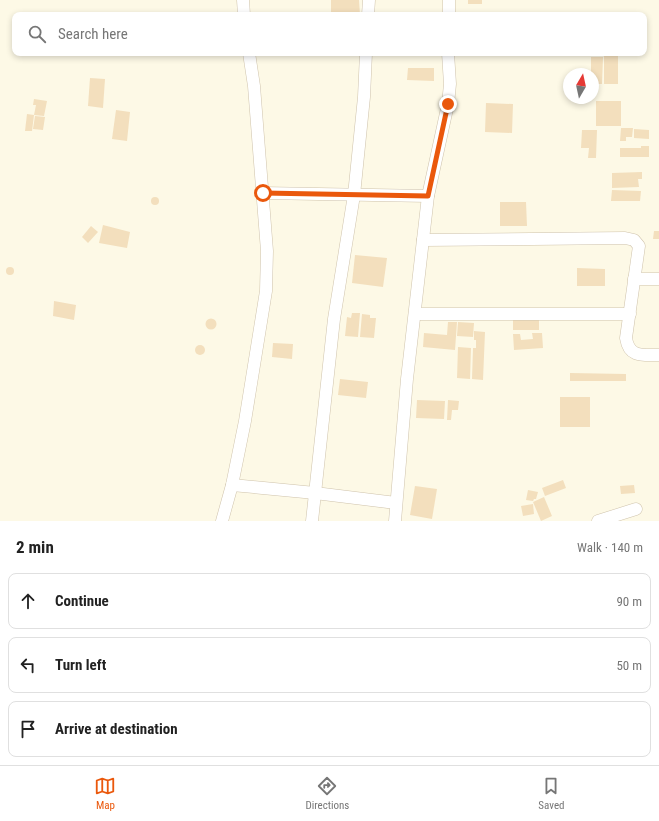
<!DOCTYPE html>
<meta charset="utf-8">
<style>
body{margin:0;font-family:"Roboto Condensed",sans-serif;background:#f2f2f2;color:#222}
.compass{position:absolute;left:563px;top:68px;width:36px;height:36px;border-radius:50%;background:#fff;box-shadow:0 2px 6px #0003;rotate:9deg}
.stop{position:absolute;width:12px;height:12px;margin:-9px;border:3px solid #ea580c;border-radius:50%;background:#fff}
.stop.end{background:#ea580c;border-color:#fff;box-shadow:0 1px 4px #0008}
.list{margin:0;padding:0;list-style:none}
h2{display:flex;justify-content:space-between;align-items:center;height:52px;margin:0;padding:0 16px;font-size:17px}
h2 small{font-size:13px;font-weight:400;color:#767676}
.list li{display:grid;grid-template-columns:26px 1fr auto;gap:12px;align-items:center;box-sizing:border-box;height:56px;margin:0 8px 8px;padding:0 8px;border:1px solid #e0e0e0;border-radius:8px}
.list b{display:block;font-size:15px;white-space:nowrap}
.list em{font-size:13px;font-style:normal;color:#767676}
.icon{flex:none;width:22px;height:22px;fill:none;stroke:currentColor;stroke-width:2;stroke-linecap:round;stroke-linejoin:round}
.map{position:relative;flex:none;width:659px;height:521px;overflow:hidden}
.search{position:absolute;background:#fff;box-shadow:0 2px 6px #0003;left:12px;right:12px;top:12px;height:44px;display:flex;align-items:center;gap:10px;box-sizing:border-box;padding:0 14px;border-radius:8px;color:#767676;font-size:15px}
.sheet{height:244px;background:#fff}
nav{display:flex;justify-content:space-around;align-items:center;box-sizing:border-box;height:56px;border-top:1px solid #e0e0e0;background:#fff;font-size:11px;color:#767676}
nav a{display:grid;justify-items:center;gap:2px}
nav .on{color:#ea580c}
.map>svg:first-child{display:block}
</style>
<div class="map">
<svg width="659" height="521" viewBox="0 0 659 521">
<rect width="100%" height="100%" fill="#fdf9e6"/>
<g fill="#f3dfbd">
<polygon points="331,0 359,0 360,15 331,15"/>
<rect x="468" y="0" width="14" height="4"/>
<polygon points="518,53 542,53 542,55 518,56"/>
<rect x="604" y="56" width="14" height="28"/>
<polygon points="591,57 603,57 602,84 593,84 593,74 591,74"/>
<polygon points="408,68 434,68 434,81 407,80"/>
<polygon points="90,78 105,79 103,108 88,106"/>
<polygon points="34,99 47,101 44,116 34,115 36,105 33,105"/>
<rect x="596" y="101" width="25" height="25"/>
<polygon points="486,103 513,104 512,133 485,132"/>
<polygon points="116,110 130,112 127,141 112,139"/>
<polygon points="27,114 34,115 32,131 25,131"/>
<polygon points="35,116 45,117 43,130 33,129"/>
<polygon points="621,128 633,128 632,137 626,137 626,141 620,141"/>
<polygon points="634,129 649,130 649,139 634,138"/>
<polygon points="582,130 597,130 596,158 588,158 589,148 581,148"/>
<polygon points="641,146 649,146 649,157 620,157 620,148 641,148"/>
<polygon points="642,172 642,179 638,179 639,187 612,188 612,173"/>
<polygon points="612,190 641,191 640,201 611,201"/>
<circle cx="155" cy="201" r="4"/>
<polygon points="500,202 526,202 527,226 500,226"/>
<polygon points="103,225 130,232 127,248 99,243"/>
<polygon points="91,226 98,232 88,243 82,237"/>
<polygon points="654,231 659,231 659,239 653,239"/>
<polygon points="355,255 387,258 383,287 352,283"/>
<circle cx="10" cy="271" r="4"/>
<polygon points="577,268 605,269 605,286 577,286"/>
<polygon points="54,301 76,305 74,320 53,316"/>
<polygon points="352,313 360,313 358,337 345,336 347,317 351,318"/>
<polygon points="362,314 370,315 370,318 376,318 374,338 360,337"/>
<circle cx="211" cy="324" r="5.5"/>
<rect x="513" y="320" width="26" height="10"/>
<polygon points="448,322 457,322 455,350 423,347 424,333 447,335"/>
<polygon points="458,322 474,323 473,337 457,336"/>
<polygon points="474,331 485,332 483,380 472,379 473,348 476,348 476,340 474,340"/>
<polygon points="532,333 542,333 543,348 514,350 513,334 520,334 521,340 533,339"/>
<polygon points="273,343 293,344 292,359 272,357"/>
<circle cx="200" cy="350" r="5"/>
<polygon points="458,347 471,348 470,379 457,378"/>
<polygon points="570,373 626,374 626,381 570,381"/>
<polygon points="340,379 368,382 366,398 338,395"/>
<rect x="560" y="397" width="30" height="30"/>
<polygon points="417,400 445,401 444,419 416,418"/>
<polygon points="448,400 459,401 458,410 452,410 451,420 447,420"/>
<polygon points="563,480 566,488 545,496 542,488"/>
<polygon points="634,485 635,493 621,494 620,486"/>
<polygon points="415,486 437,489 432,519 410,515"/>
<polygon points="528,490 538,492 536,499 534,499 533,501 526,500"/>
<polygon points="544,497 552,516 541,521 533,502"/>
<polygon points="533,504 534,514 523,516 521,506"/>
</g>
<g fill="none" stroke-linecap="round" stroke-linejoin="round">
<defs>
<g id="street">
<polyline points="243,0 244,15"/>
<polyline points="368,15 369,0"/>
<polyline points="449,15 449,0"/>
<polyline points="263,193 428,196"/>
<path d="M423,240l202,-2 9,2 5,6 -13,92c3,20 17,17 33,17"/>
<polyline points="634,279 659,279"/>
<polyline points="415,314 630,314"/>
<polyline points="232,485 315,493 396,503"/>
<polyline points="222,521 232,485 245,421 266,291 267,251 254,86 249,53"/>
<polyline points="312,521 334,319 354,195 364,97 366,53"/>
<polyline points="395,521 407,379 428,196 448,104 450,84 448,53"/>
<polyline points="598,521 636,509"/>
</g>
</defs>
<use href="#street" stroke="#cfc3ac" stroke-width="13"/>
<use href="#street" stroke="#fff" stroke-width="12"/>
</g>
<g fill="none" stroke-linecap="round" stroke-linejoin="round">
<polyline stroke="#ea580c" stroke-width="5" points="263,193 428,196 448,104"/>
</g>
</svg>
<svg class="compass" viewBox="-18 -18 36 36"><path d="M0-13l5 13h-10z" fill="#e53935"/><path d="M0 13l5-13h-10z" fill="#767676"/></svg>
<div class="stop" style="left:263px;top:193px"></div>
<div class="stop end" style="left:448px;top:104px"></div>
<div class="search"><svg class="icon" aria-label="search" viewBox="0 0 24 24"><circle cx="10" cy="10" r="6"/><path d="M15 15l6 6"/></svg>Search here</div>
</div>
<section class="sheet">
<h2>2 min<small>Walk · 140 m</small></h2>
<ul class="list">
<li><svg class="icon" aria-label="ahead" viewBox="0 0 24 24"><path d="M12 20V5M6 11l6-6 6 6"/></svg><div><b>Continue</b></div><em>90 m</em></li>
<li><svg class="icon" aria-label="left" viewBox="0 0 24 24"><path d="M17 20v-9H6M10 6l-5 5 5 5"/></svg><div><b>Turn left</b></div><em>50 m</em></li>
<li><svg class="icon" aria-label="arrive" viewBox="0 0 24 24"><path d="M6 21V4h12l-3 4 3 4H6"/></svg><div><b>Arrive at destination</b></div></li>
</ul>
</section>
<nav>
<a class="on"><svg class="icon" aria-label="map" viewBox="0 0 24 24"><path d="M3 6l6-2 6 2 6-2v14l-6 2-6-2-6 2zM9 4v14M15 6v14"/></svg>Map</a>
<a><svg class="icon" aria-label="directions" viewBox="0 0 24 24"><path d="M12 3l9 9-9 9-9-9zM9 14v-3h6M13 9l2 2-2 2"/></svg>Directions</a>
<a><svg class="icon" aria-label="saved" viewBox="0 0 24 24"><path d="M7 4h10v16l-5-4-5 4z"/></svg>Saved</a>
</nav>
